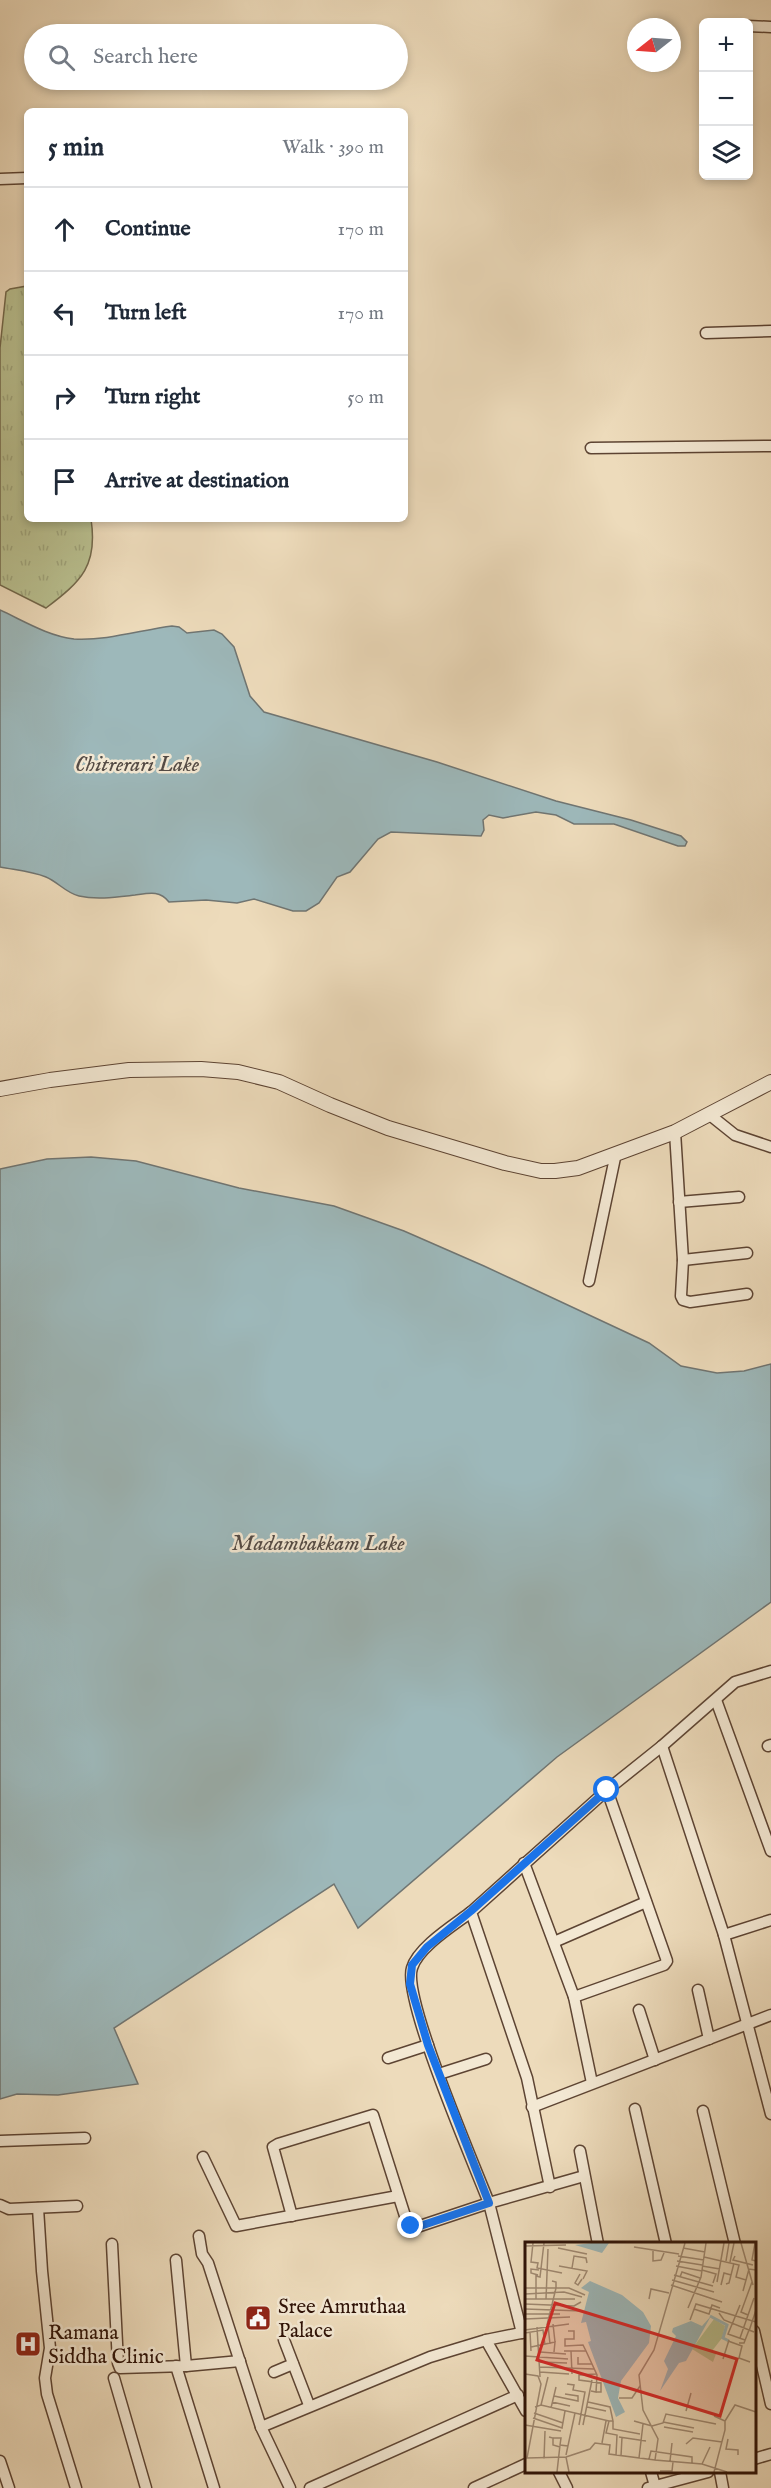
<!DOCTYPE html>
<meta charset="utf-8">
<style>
body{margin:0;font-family:"IM FELL English",serif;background:#f6f6f7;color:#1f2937}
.controls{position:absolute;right:18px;top:18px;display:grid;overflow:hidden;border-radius:9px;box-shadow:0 3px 9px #0003}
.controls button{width:54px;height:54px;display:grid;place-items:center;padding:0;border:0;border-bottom:2px solid #e0e1e3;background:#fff;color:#1f2937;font:30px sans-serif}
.compass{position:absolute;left:627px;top:18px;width:54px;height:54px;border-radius:50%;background:#fff;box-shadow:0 3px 9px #0003;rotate:253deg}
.stop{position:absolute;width:18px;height:18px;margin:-14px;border:4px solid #1a73e8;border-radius:50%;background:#fff}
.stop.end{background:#1a73e8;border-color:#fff;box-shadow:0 2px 6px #0008}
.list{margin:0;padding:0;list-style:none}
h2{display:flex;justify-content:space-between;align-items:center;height:78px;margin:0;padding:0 24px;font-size:26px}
h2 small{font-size:20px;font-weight:400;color:#747a83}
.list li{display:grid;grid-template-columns:39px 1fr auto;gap:18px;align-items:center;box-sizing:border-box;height:84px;padding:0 24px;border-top:2px solid #e0e1e3}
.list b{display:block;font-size:22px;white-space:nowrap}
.list em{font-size:20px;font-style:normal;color:#747a83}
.icon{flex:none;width:33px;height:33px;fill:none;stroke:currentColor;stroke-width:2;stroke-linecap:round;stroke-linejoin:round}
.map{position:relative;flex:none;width:771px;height:2488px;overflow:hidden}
.search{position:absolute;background:#fff;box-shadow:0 3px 9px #0003;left:24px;top:24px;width:384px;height:66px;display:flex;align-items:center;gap:15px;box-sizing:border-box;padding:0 21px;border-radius:33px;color:#747a83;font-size:22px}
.panel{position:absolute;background:#fff;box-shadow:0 3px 9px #0003;left:24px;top:108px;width:384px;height:414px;border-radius:9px}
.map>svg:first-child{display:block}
</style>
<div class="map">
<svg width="771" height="2488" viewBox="0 0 771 2488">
<defs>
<pattern id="park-tufts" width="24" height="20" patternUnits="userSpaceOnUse" patternTransform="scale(1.5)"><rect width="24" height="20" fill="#b9c090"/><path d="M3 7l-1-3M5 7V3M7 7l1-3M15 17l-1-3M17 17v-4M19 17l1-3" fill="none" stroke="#9fa47b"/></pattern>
</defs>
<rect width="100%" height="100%" fill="#eddbbb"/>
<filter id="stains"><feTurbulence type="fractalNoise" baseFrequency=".00333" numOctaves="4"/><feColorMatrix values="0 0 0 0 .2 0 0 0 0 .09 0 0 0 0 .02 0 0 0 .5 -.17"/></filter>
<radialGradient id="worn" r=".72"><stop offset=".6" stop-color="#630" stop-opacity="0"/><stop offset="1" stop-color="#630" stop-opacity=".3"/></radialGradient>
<path fill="url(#park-tufts)" stroke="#73684b" stroke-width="1.5" d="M27,286v233h64c7,46 -9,62 -45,89l-46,-23v-237l6,-56 4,-3z"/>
<g fill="#9db8ba" stroke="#707572" stroke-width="1.5">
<path d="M0,610c24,11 48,26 74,29 32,2 67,-9 98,-13l7,1 8,6 27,-3 8,4 12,13 16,49 14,16 173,50 119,39 75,19 50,16 6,6 -2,4h-7l-64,-22h-40l-18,-9 -20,-3 -33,6 -14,-3 -6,5 1,10 -3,6 -90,-4 -13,7 -28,33 -13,5 -18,26 -13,8h-13l-39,-12 -17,4 -31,-3 -37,2c-9,-12 -20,-9 -34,-7 -18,2 -38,5 -56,1 -13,-3 -21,-14 -33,-19 -15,-6 -31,-7 -46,-10z"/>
<polygon points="91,1157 136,1161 239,1188 334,1206 404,1231 484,1266 649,1343 681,1366 717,1373 744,1371 771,1364 771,1602 557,1757 358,1928 334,1884 114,2028 138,2084 58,2095 17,2094 0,2099 0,1169 47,1159"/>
</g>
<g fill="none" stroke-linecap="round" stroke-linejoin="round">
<defs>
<g id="minor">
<polyline points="748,26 771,27"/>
<polyline points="0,179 27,178"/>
<polyline points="706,333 771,331"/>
<polyline points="591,448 771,446"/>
<polyline points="710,1115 735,1135 771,1147"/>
<polyline points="675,1132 683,1260 681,1296 683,1300 690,1302 747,1294"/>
<polyline points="679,1202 739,1197"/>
<polyline points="683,1260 747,1253"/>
<polyline points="589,1281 616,1153"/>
<polyline points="716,1700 771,1851"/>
<polyline points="662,1746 724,1935 771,2114"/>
<polyline points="768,1746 771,1745"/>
<polyline points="524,1863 574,1997 592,2083"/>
<polyline points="724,1935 771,1920"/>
<polyline points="554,1942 646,1902"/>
<polyline points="698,1990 709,2039"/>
<polyline points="574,1997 664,1965 667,1961 607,1790"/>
<polyline points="639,2010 655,2060"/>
<polyline points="388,2058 428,2045"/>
<polyline points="439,2074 486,2059"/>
<polyline points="532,2107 771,2015"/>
<polyline points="635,2109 666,2244"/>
<polyline points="703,2111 735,2244"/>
<polyline points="0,2141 85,2138"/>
<polyline points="580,2151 598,2244"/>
<polyline points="203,2157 236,2226 398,2196"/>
<polyline points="550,2187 527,2078 471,1912 607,1790 662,1746 735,1682 771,1671"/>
<polyline points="0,2205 9,2209 77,2206"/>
<polyline points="38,2208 42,2271 50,2348 45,2378 47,2394 76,2488"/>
<path d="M292,2216l-19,-69 5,-3 95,-29 33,104 5,7 6,1 72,-24c-15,-39 -87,-205 -77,-235 6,-21 42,-43 59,-56"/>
<polyline points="199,2236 202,2254 208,2263 261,2427 290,2488"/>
<polyline points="112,2244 118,2363 120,2368 186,2366 240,2361"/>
<polyline points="176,2260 186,2366"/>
<polyline points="754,2331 771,2404"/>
<polyline points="526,2332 486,2340 526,2411"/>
<polyline points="522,2333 489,2203 584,2176"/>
<polyline points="284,2340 309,2405"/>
<polyline points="176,2366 214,2488"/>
<polyline points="274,2372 293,2364"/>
<polyline points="114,2378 146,2488"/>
<polyline points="261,2427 430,2357 486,2340"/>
<polyline points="754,2459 771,2454"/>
<polyline points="0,2461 9,2488"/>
<polyline points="559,2472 567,2488"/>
<polyline points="651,2472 655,2486"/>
<polyline points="720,2472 723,2488"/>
<polyline points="310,2488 518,2395"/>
<polyline points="474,2488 526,2464"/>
<polyline points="648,2488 708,2472"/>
</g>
<polyline id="tertiary" points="0,1089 50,1080 129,1070 201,1069 238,1072 279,1082 330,1105 388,1128 505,1163 541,1171 555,1171 578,1168 675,1132 771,1082"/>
</defs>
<use href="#minor" stroke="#5d4433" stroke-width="13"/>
<use href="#tertiary" stroke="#5d4433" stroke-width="16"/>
<use href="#minor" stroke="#f3e8d3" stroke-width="10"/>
<use href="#tertiary" stroke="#f3e8d3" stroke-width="14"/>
</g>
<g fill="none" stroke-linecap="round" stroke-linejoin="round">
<polyline stroke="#1a73e8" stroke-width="8" points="411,2226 417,2227 489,2203 428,2045 410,1984 412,1965 427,1947 471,1911 607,1790"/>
</g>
<defs>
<symbol id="civic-square" viewBox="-11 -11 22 22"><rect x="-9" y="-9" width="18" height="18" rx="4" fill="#8f2418" stroke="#f3e8d3"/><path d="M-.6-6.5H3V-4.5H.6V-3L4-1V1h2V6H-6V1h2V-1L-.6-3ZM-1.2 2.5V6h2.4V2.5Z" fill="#fff"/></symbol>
<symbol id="hospital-square" viewBox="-11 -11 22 22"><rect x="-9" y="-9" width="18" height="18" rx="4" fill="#8f2418" stroke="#f3e8d3"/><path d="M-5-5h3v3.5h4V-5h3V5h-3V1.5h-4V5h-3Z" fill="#fff"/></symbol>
</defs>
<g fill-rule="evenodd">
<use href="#civic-square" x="243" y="2303" width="30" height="30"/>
<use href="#hospital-square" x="13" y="2329" width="30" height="30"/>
</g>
<g text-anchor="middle" stroke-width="5" stroke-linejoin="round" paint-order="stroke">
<g font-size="21" fill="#2d1106" stroke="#f3e8d3" text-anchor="start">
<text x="278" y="2313">Sree Amruthaa<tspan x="278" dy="24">Palace</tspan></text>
<text x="48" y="2339">Ramana<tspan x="48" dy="24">Siddha Clinic</tspan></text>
</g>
<g font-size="22" font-style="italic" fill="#544b45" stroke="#f3e8d3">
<text x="137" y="771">Chitrerari Lake</text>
<text x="318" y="1550">Madambakkam Lake</text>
</g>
</g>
<g transform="translate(525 2242)">
<rect width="231" height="231" fill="#eddbbb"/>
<path d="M189,77l11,7 -3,12 -10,13 4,3 -3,8 -21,-13z" fill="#b9c090"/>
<path d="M84,1l-7,10 -27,-8 17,-2zM65,39l32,14 21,17 8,14 -2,17 -28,38 -3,17 7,14 -9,5 -28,-75 3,-1 -5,-19 -5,1 8,-31 -8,-4zM186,74l-25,45 -7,2 -19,28 8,-22 -4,-8 12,-25 -4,-4 1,-4 18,-7 11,5z" fill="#9db8ba"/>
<path fill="none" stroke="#9db8ba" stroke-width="3" d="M185,74l17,9 -4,13 6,3"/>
<path fill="none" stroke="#a08a73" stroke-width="1.5" d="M8,1l-2,19 7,1 -1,5 25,5M160,1l-31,107 -15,25 4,35 15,29 -3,21 47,4 25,8M216,1l12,42M230,1l-3,17 4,1M0,4l41,-1M109,5l45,7M33,6l29,6M158,6l22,4M128,8v11l8,-1 3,-7M153,14l26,4M210,14l-2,4 20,5M179,15l35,8 -3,12 10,3 -3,11M152,19l25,4M201,19l3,-18M205,20l4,-19M34,24l28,5 -4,8M151,24l26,5M177,24l18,3M47,26l2,-12 12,2 1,5M177,28l14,4 -3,9M55,32l-5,9 3,2 4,-6M13,33l-7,-2v-4l8,1M149,33l39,11M155,35l2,-5 18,6M147,38l42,12M221,38l3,-11 7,1M192,40l7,-39M201,42l3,-1 5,-20M146,43l51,17M196,43l3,-12 7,2M0,46h31v-6l-4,-1M0,52l39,-2 18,5M0,57h50M11,57v-23l4,1 4,-34M21,57l2,-50M124,57l2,-10 18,4M0,62l49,2 7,-4M215,63l-12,29 17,6M163,66l13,-31 5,-34M0,67l57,2M169,67l15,5 3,-9 8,3M194,71l5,7 30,12M0,72h35M223,73l-7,-3 11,-30M0,77l45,-2M165,78l6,-16 60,18M28,82l2,18M22,83l9,-37h13l16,7M23,83l2,19M12,85l3,50M0,88l44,-6M43,89h6v8h-9v7l18,-1 3,6M224,89l7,-21M5,90l1,19M0,91l18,-3 2,15M215,96l14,-40M203,99l14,5 -3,12 11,4M214,101h5l5,-13M6,105l24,-5 -1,10M39,109h22l11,24 -1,17 -5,-1M46,109l1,23M15,110l26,2M0,114l43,3M53,115v7h14M198,117l6,-19M15,120l27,1M15,125l54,2M15,130l29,2M0,132l13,2 3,8 -14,74 39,-1 3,15M42,142l7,1 -1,5 12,2 -6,33M71,150h5v-9l-22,-3v-5l17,-1M29,154l24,5v-5l-13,-2M94,156h13l8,-12M27,160l18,4M63,160l22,5 3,14h-4l-3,12 11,2 -1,20M16,163l7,-28M10,165l6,-2 68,16M62,165l19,4M26,166l5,-21M161,169l5,-18M9,171l29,10M8,176l29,10 3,-17M88,179v8l27,5M109,179l18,5M200,179l10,-16 21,7M138,180l31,6M0,183l36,6M58,183l9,-45M127,184l11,-3 3,-9 50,10M139,185l29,5M24,195l4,1v7l7,2M94,195l27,4M28,196h8l-1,7 8,1M203,197l-2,10 12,1v5M77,201l4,-22M161,202l7,-6 29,4M41,213l9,-42M96,214l1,-19M41,215l24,-8 5,-6 15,2 -1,9 46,6M114,216l4,-34M19,217l1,-28M124,217l2,-8 41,6v6M145,219l2,-18M177,222l8,-17M135,229h12l1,-9M32,230l3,-27M189,230l11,-42v-9l-11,-5"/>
<path fill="#d62828" fill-opacity="0.15" stroke="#d62828" stroke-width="3" d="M30,61l182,56 -17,57 -183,-56z"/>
<rect width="231" height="231" fill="none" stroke="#2d1106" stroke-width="3"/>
</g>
<rect width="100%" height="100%" filter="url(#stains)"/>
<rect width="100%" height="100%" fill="url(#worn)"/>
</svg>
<div class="controls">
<button>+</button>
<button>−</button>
<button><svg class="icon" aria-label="layers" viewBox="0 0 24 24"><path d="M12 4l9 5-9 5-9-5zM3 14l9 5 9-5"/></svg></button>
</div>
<svg class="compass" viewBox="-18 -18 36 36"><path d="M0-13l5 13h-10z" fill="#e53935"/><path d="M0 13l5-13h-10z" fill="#747a83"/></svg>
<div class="stop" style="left:607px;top:1790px"></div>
<div class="stop end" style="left:411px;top:2226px"></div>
<div class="search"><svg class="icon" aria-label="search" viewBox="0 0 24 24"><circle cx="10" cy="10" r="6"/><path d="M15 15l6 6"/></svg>Search here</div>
<section class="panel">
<h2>5 min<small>Walk · 390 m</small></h2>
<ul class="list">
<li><svg class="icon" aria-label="ahead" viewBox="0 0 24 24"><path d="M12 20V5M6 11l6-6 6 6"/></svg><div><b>Continue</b></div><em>170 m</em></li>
<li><svg class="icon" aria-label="left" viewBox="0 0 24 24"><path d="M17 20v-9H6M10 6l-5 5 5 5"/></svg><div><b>Turn left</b></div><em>170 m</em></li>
<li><svg class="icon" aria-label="right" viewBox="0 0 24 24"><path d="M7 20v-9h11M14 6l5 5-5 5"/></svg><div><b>Turn right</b></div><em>50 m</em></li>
<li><svg class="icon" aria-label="arrive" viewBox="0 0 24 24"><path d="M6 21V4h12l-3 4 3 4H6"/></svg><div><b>Arrive at destination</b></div></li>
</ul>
</section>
</div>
